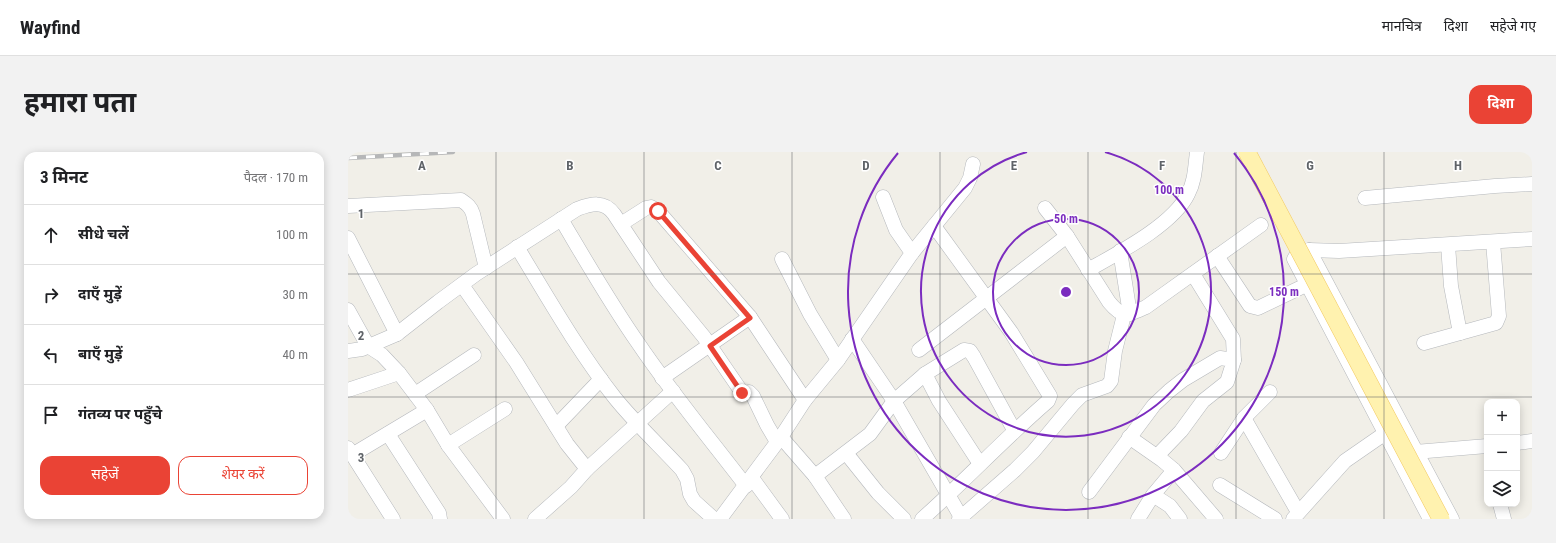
<!DOCTYPE html>
<html lang="hi">
<meta charset="utf-8">
<style>
body{margin:0;font-family:"Roboto Condensed","Noto Sans Devanagari",sans-serif;background:#f2f2f2;color:#202124}
.controls{position:absolute;right:12px;bottom:12px;display:grid;overflow:hidden;border-radius:8px;box-shadow:0 2px 10px #0003}
.controls button{width:36px;height:36px;display:grid;place-items:center;padding:0;border:0;border-bottom:1px solid #e0e0e0;background:#fff;color:#202124;font:20px sans-serif}
.stop{position:absolute;width:12px;height:12px;margin:-9px;border:3px solid #ea4335;border-radius:50%;background:#fff}
.stop.end{background:#ea4335;border-color:#fff;box-shadow:0 1px 4px #0008}
.list{margin:0;padding:0;list-style:none}
h2{display:flex;justify-content:space-between;align-items:center;height:52px;margin:0;padding:0 16px;font-size:17px}
h2 small{font-size:13px;font-weight:400;color:#757577}
.list li{display:grid;grid-template-columns:26px 1fr auto;gap:12px;align-items:center;box-sizing:border-box;height:60px;padding:0 16px;border-top:1px solid #e0e0e0}
.list b{display:block;font-size:15px;white-space:nowrap}
.list em{font-size:13px;font-style:normal;color:#757577}
.actions{display:flex;gap:8px;padding:12px 16px}
.actions a{flex:1;padding:9px 0;border:1px solid #ea4335;border-radius:12px;text-align:center;font-size:14px;color:#ea4335}
.actions .main{background:#ea4335;color:#fff}
.icon{flex:none;width:22px;height:22px;fill:none;stroke:currentColor;stroke-width:2;stroke-linecap:round;stroke-linejoin:round}
.map{position:relative;flex:none;width:1184px;height:367px;overflow:hidden;border-radius:12px}
header{display:flex;align-items:center;gap:24px;box-sizing:border-box;height:56px;padding:0 20px;background:#fff;border-bottom:1px solid #e0e0e0}
header strong{font-size:19px}
nav{display:flex;gap:22px;margin-inline-start:auto;font-size:14px}
.intro{display:flex;align-items:center;justify-content:space-between;box-sizing:border-box;height:96px;padding:0 24px}
h1{margin:0;font-size:28px}
.button{padding:10px 18px;border-radius:12px;background:#ea4335;color:#fff;font-size:14px;font-weight:700}
main{display:flex;gap:24px;padding:0 24px}
aside{flex:1;background:#fff;border-radius:12px;box-shadow:0 2px 10px #0003}
.map>svg:first-child{display:block}
</style>
<header>
<strong>Wayfind</strong>
<nav><a>मानचित्र</a><a>दिशा</a><a>सहेजे गए</a></nav>
</header>
<div class="intro"><h1>हमारा पता</h1><a class="button">दिशा</a></div>
<main>
<aside>
<h2>3 मिनट<small>पैदल · 170 m</small></h2>
<ul class="list">
<li><svg class="icon" aria-label="ahead" viewBox="0 0 24 24"><path d="M12 20V5M6 11l6-6 6 6"/></svg><div><b>सीधे चलें</b></div><em>100 m</em></li>
<li><svg class="icon" aria-label="right" viewBox="0 0 24 24"><path d="M7 20v-9h11M14 6l5 5-5 5"/></svg><div><b>दाएँ मुड़ें</b></div><em>30 m</em></li>
<li><svg class="icon" aria-label="left" viewBox="0 0 24 24"><path d="M17 20v-9H6M10 6l-5 5 5 5"/></svg><div><b>बाएँ मुड़ें</b></div><em>40 m</em></li>
<li><svg class="icon" aria-label="arrive" viewBox="0 0 24 24"><path d="M6 21V4h12l-3 4 3 4H6"/></svg><div><b>गंतव्य पर पहुँचे</b></div></li>
</ul>
<div class="actions"><a class="main">सहेजें</a><a>शेयर करें</a></div>
</aside>
<div class="map">
<svg width="1184" height="367" viewBox="0 0 1184 367">
<rect width="100%" height="100%" fill="#f1efe8"/>
<g fill="none" stroke-linecap="round" stroke-linejoin="round">
<defs>
<g id="minor">
<polyline points="1017,46 1147,34 1184,32"/>
<path d="M0,54l113,-6c6,4 10,7 12,14l13,54"/>
<path d="M697,56l22,28 42,66c14,17 18,13 37,5l115,-82"/>
<path d="M213,67c25,42 49,84 77,124 33,49 72,96 108,143"/>
<polyline points="273,72 298,56 303,55 310,59 402,165 457,248"/>
<polyline points="0,86 49,182"/>
<polyline points="1100,93 1103,134 1112,181"/>
<path d="M169,95c31,51 61,104 98,151 21,26 45,48 67,72l5,9 3,15 4,7 20,18"/>
<polyline points="961,98 1104,367"/>
<polyline points="772,99 782,162"/>
<polyline points="564,101 617,36 622,26 625,12"/>
<polyline points="869,104 902,154 910,156 958,133"/>
<polyline points="434,107 462,162 490,208"/>
<path d="M740,118c30,-17 85,-45 100,-76 7,-13 7,-27 9,-42"/>
<polyline points="845,122 885,187 886,208"/>
<polyline points="114,133 168,210 219,292 239,317 223,335 187,367"/>
<polyline points="0,158 20,194 34,203 51,221 79,258 100,293 155,367"/>
<polyline points="504,187 546,249 613,365"/>
<polyline points="1076,191 1148,171 1151,164 1145,90"/>
<polyline points="571,198 719,84"/>
<path d="M0,199l14,-2 35,-15 41,-32 38,-28 101,-65c14,-5 27,-9 37,5l45,68 45,55 37,54 4,2 4,-1 4,4 14,29 10,17"/>
<polyline points="577,222 591,249 632,312"/>
<polyline points="314,226 402,165"/>
<polyline points="0,238 51,221"/>
<polyline points="67,242 126,203"/>
<polyline points="896,266 950,360"/>
<polyline points="208,274 253,227"/>
<polyline points="40,282 91,361 92,367"/>
<polyline points="433,285 467,324 496,367"/>
<polyline points="781,285 814,308 826,318 868,367"/>
<polyline points="1169,291 1184,289"/>
<polyline points="100,293 157,257"/>
<polyline points="0,296 45,367"/>
<polyline points="498,301 530,341 556,367"/>
<polyline points="873,301 896,266 922,240"/>
<polyline points="1060,302 1067,300 1139,294"/>
<polyline points="4,303 79,258"/>
<polyline points="239,317 325,239"/>
<polyline points="467,324 522,282 546,249 577,222 616,198 622,199 626,205 666,278"/>
<polyline points="404,326 434,367"/>
<polyline points="872,333 927,367"/>
<polyline points="741,340 806,253 821,239 835,228 872,206 886,208 879,230 855,249 833,279 809,304"/>
<polyline points="805,343 822,354 832,367"/>
<polyline points="1152,352 1156,367"/>
<polyline points="372,367 433,285 457,248 490,208 564,101 548,78 535,45"/>
<path d="M574,367c43,-38 82,-80 126,-118l2,-5 -39,-64 -77,-106"/>
<polyline points="611,367 667,318 685,300 725,252 734,243 759,234 763,229 767,199 776,163"/>
<polyline points="790,367 805,343 826,318"/>
<polyline points="945,367 997,309 1036,282"/>
<polyline points="1082,367 946,107 949,102 961,98 991,99 1184,87"/>
</g>
</defs>
<use href="#minor" stroke="#b5b8bc" stroke-width="15"/>
<use href="#minor" stroke="#fff" stroke-width="14"/>
<defs>
<polyline id="rail" points="0,6 105,0"/>
</defs>
<use href="#rail" stroke="#b6b7b8" stroke-width="4.5"/>
<use href="#rail" stroke="#fff" stroke-width="3" stroke-dasharray="9" stroke-linecap="butt"/>
<defs>
<polyline id="major-bridge" points="899,0 1093,367"/>
</defs>
<use href="#major-bridge" stroke="#f2c960" stroke-width="18" stroke-linecap="butt"/>
<use href="#major-bridge" stroke="#fff2af" stroke-width="17"/>
</g>
<g fill="none" stroke-linecap="round" stroke-linejoin="round">
<polyline stroke="#ea4335" stroke-width="5" points="310,59 402,166 362,194 394,241"/>
</g>
<path fill="none" stroke="#5f6368" stroke-width="1" stroke-opacity="0.55" d="M148,0v367M296,0v367M444,0v367M592,0v367M740,0v367M888,0v367M1036,0v367M0,122h1184M0,245h1184"/>
<g fill="none" stroke="#7b2cbf" stroke-width="2">
<circle cx="718" cy="140" r="73"/>
<path d="M757 0A145 145 0 1 1 679 0"/>
<path d="M886 1A218 218 0 1 1 550 1"/>
</g>
<g font-size="13" text-anchor="middle" font-weight="bold" fill="#5f6368" stroke="#fff" stroke-width="3" stroke-linejoin="round" paint-order="stroke">
<text x="74" y="18">A</text>
<text x="222" y="18">B</text>
<text x="370" y="18">C</text>
<text x="518" y="18">D</text>
<text x="666" y="18">E</text>
<text x="814" y="18">F</text>
<text x="962" y="18">G</text>
<text x="1110" y="18">H</text>
<text x="13" y="66">1</text>
<text x="13" y="188">2</text>
<text x="13" y="310">3</text>
</g>
<circle cx="718" cy="140" r="6" fill="#7b2cbf" stroke="#fff" stroke-width="2"/>
<g font-size="12" text-anchor="middle" font-weight="bold" fill="#7b2cbf" stroke="#fff" stroke-width="3" stroke-linejoin="round" paint-order="stroke">
<text x="821" y="42">100 m</text>
<text x="718" y="71">50 m</text>
<text x="936" y="144">150 m</text>
</g>
</svg>
<div class="controls">
<button>+</button>
<button>−</button>
<button><svg class="icon" aria-label="layers" viewBox="0 0 24 24"><path d="M12 4l9 5-9 5-9-5zM3 14l9 5 9-5"/></svg></button>
</div>
<div class="stop" style="left:310px;top:59px"></div>
<div class="stop end" style="left:394px;top:241px"></div>
</div>
</main>
